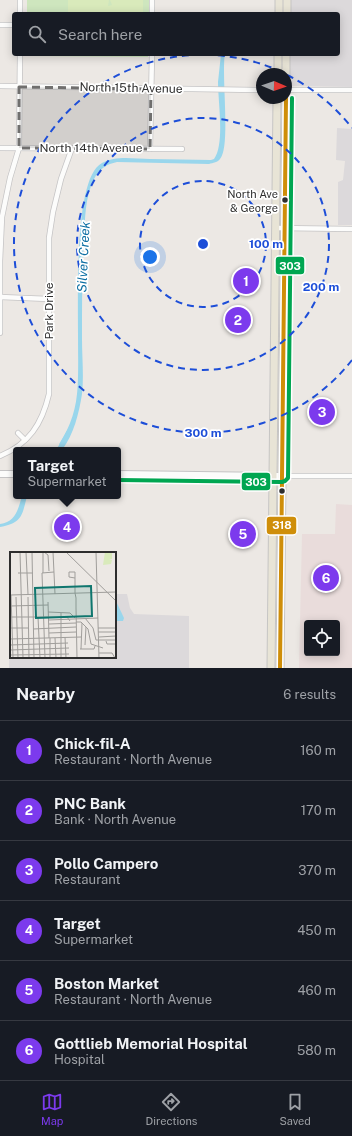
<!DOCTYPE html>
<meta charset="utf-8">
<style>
body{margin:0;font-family:"Public Sans",sans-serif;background:#242831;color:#f1f3f6}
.controls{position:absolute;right:12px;bottom:12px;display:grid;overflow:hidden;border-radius:4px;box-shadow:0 2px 10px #0003}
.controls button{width:36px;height:36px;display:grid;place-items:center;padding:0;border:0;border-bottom:1px solid #363941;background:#171b24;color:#f1f3f6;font:20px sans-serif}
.compass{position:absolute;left:256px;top:68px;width:36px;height:36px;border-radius:50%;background:#171b24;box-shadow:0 2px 10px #0003;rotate:92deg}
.you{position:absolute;left:150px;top:257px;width:14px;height:14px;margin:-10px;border:3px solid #fff;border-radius:50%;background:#1a73e8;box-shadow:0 0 0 6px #1a73e833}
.badge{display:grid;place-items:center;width:26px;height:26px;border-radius:50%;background:#7c3aed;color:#fff;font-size:13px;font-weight:700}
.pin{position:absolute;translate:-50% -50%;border:2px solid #fff;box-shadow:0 1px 4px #0006}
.popup{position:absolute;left:13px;top:447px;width:108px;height:52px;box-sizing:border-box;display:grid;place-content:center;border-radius:4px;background:#171b24;filter:drop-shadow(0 1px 3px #0005);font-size:13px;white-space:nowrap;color:#9ea1a6}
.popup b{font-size:15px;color:#f1f3f6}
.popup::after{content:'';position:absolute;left:50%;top:100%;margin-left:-8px;border:8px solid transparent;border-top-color:#171b24}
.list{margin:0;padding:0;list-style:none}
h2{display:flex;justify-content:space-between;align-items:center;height:52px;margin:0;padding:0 16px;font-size:17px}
h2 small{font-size:13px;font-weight:400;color:#9ea1a6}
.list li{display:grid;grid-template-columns:26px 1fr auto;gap:12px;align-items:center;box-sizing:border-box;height:60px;padding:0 16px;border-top:1px solid #363941}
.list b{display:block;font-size:15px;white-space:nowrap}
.list p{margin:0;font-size:13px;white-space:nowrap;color:#9ea1a6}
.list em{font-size:13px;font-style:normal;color:#9ea1a6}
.icon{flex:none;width:22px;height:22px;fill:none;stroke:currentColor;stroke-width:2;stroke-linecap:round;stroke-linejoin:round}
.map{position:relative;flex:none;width:352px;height:668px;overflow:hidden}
.search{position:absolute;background:#171b24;box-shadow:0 2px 10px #0003;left:12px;right:12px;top:12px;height:44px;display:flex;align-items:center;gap:10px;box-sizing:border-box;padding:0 14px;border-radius:4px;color:#9ea1a6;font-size:15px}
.sheet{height:412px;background:#171b24}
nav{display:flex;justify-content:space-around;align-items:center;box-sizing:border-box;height:56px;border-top:1px solid #363941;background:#171b24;font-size:11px;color:#9ea1a6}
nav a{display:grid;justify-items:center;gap:2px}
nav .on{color:#7c3aed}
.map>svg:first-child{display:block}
</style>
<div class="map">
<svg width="352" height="668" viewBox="0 0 352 668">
<rect width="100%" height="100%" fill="#ece8e4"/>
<g fill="#dcd9db">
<polygon points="291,0 352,0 352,87 290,86 290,54 338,54 338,14 291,14"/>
<polygon points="337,128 352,129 352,225 338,225 338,182 343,180 345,161 336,160"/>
<polygon points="10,591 11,657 115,657 115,594 127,594 130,608 134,614 189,616 189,668 9,668"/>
</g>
<path fill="#e9dcdb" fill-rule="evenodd" d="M336,504l16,1v163h-53l3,-134h33zM307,623h30v30h-30z"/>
<g fill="#cee6be">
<rect x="27" y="0" width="122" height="14"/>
<polygon points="27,54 148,54 148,57 27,56"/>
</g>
<polygon fill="#d9eabb" points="68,0 109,0 108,6 112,5 110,0 143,0 143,14 68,14"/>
<g fill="#99d6ec">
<path d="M221,54h4c-4,20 6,93 -5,105 -2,3 -7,4 -11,5l-92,-2c-10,2 -18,7 -23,17 -9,18 -9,40 -10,60 -2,33 -2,66 -2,100 0,18 2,37 0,55 -3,19 -8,40 -20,56h-6c11,-17 19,-35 21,-56 5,-40 -10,-213 25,-231 14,-8 33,-4 48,-4 20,0 41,1 61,1l3,-1c11,-15 4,-57 4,-77 1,-9 2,-19 3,-28z"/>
<path d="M22,496h5c-5,20 -5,27 -27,31v-3c16,-2 18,-15 22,-28z"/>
<polygon points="115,599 124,618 123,621 115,621"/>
</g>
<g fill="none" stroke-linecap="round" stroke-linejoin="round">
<polyline stroke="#99d6ec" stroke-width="1.5" points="60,444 68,430"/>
<defs>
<g id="street">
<polyline points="20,14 20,0"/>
<polyline points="152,14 152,0"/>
<polyline points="0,25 14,25"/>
<polyline points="0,86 262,90"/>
<polyline points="286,90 352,90"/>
<polyline points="0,148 182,149"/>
<polyline points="150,149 152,54"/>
<polyline points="276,228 352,229"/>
<polyline points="0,297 49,299"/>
<polyline points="0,333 0,261 2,217 10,178 19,148 20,54"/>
<polyline points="18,433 25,440"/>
<path d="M0,456c29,-12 42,-32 49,-62v-156l4,-26 8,-33 11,-31"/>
<polyline points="282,476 352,476"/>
</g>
<g id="secondary">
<polyline points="0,474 16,474"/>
<polyline points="118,474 282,476"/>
</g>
<g id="primary">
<polyline points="279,14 279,0"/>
<polyline points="287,14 287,0"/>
<polyline points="278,74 278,54"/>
<polyline points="286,82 286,54"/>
<polyline points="271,668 277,98"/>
<polyline points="280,668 286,98"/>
</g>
</defs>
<use href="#street" stroke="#c5c4c5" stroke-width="6"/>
<use href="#secondary" stroke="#c5c4c5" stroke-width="8"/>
<use href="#primary" stroke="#c6c5c4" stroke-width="9"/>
<use href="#street" stroke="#fcfcfb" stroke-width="4.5"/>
<use href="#secondary" stroke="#fcfcfb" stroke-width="6"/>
<use href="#primary" stroke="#e8e4d6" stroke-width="7"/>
<defs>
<polyline id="bus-1" points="280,668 286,98"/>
<polyline id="bus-2" points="118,480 282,482 285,481 288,478 292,98"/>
</defs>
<use href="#bus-1" stroke="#fff" stroke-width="7"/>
<use href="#bus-2" stroke="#fff" stroke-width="7"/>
<use href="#bus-1" stroke="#cf8e09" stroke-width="4"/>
<use href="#bus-2" stroke="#00a651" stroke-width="4"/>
</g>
<path fill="#706f6e" fill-opacity="0.2" stroke="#706f6e" stroke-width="3" stroke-dasharray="8 5" stroke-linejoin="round" d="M19,87l132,2 -1,60 -131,-1z"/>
<g fill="none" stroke="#1d4ed8" stroke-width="2" stroke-dasharray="7 5">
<circle cx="203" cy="244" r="63"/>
<circle cx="203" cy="244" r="126"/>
<path d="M352 360A189 189 0 1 1 284 73M287 75A189 189 0 0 1 352 128"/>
</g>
<g fill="#2e2e2e" stroke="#fff" stroke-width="1.5">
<circle cx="285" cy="200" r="3.5"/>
<circle cx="282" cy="491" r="3.5"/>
</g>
<g text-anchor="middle" stroke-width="3.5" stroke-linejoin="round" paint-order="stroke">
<g font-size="11" fill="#2e2e2e" stroke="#fff" text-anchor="end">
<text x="278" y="198">North Ave<tspan x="278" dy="14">&amp; George</tspan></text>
</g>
<g font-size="12" fill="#2e2e2e" stroke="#fff">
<text transform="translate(131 88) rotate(1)" y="4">North 15th Avenue</text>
<text x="91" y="152">North 14th Avenue</text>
<text transform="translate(49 311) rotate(-90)" y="4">Park Drive</text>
</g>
<g font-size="13" font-style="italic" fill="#0d6fa3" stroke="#fff">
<text transform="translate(83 257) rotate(-87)" y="5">Silver Creek</text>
</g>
</g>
<g transform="translate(10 552)">
<rect width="106" height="106" fill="#ece8e4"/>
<path d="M95,0h7v7l-3,1h3l-1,4 -8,1z" fill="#d9eabb"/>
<path fill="none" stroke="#a09e9b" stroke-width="1" d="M10,0l3,106M16,0l2,42M22,0l2,106M33,0v21M34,0l4,3 1,16M43,0l2,42M56,0l50,49M86,0l3,106M8,21h15M65,26l-6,-1v-5h6v21l1,5v10l1,50M0,43l106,-3M1,43l2,63M6,45l2,61M18,45l1,61M38,50l1,36M0,54l38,-1M38,60l22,1 5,5M1,65h56l3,4M28,65l2,41M75,66l8,10 3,12h20M39,68l49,-2M66,70h5l7,7 3,15 12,4M39,72l27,-1M0,76h19M88,76h18M23,77l43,-2M88,80h18M39,81l27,-1M55,85l1,21M89,85l17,-1M40,86v20M45,86l1,20M0,87l71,-2M96,89l1,3h9M0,93l58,-2M75,93l1,-18M70,97h14l1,-3M71,97l1,-26M0,98l59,-2M89,101h13l3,5M0,103l59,-1M35,106l-3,-85 12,-1M51,106v-45"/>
<path fill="#0f766e" fill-opacity="0.15" stroke="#0f766e" stroke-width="2" d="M81,34l1,30 -56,2 -1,-30z"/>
<rect width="106" height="106" fill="none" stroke="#2e2e2e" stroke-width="2"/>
</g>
<circle cx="203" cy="244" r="6" fill="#1d4ed8" stroke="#fff" stroke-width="2"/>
<g font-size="12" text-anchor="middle" font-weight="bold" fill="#1d4ed8" stroke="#fff" stroke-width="3.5" stroke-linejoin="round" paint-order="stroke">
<text x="266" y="248">100 m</text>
<text x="321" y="291">200 m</text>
<text x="203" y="437">300 m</text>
</g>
<g stroke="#fff" stroke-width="1.5">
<rect x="275" y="256" width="30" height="19" rx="4" fill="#00a651"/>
<rect x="241" y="472" width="30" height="19" rx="4" fill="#00a651"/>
<rect x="266" y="516" width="31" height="19" rx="4" fill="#cf8e09"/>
</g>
<g font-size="11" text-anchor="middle" font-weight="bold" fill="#fff">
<text x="290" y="270">303</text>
<text x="256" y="486">303</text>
<text x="282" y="529">318</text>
</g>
</svg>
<div class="controls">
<button><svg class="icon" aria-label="locate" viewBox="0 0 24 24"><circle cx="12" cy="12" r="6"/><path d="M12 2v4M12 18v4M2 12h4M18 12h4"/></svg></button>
</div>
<svg class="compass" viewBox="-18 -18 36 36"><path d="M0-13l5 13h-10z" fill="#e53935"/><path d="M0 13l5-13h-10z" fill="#9ea1a6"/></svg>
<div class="you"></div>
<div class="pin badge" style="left:246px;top:281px">1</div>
<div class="pin badge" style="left:238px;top:320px">2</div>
<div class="pin badge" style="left:322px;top:412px">3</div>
<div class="pin badge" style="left:67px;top:527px">4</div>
<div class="popup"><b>Target</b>Supermarket</div>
<div class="pin badge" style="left:243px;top:534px">5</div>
<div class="pin badge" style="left:326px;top:578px">6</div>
<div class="search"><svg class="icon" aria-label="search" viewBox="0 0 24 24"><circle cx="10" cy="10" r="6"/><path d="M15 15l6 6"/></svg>Search here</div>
</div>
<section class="sheet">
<h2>Nearby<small>6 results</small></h2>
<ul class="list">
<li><span class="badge">1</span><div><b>Chick-fil-A</b><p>Restaurant · North Avenue</p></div><em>160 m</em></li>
<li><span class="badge">2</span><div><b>PNC Bank</b><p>Bank · North Avenue</p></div><em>170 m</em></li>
<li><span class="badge">3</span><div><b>Pollo Campero</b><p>Restaurant</p></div><em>370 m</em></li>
<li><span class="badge">4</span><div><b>Target</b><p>Supermarket</p></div><em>450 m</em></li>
<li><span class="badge">5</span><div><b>Boston Market</b><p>Restaurant · North Avenue</p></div><em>460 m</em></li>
<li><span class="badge">6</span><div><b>Gottlieb Memorial Hospital</b><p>Hospital</p></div><em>580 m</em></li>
</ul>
</section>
<nav>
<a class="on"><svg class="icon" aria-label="map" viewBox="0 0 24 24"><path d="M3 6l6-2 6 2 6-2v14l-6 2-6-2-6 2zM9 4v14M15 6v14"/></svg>Map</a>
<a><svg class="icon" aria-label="directions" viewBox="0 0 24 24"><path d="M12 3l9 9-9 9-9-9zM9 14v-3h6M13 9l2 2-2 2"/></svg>Directions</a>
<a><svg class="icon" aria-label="saved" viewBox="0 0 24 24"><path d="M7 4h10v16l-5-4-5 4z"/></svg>Saved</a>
</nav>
